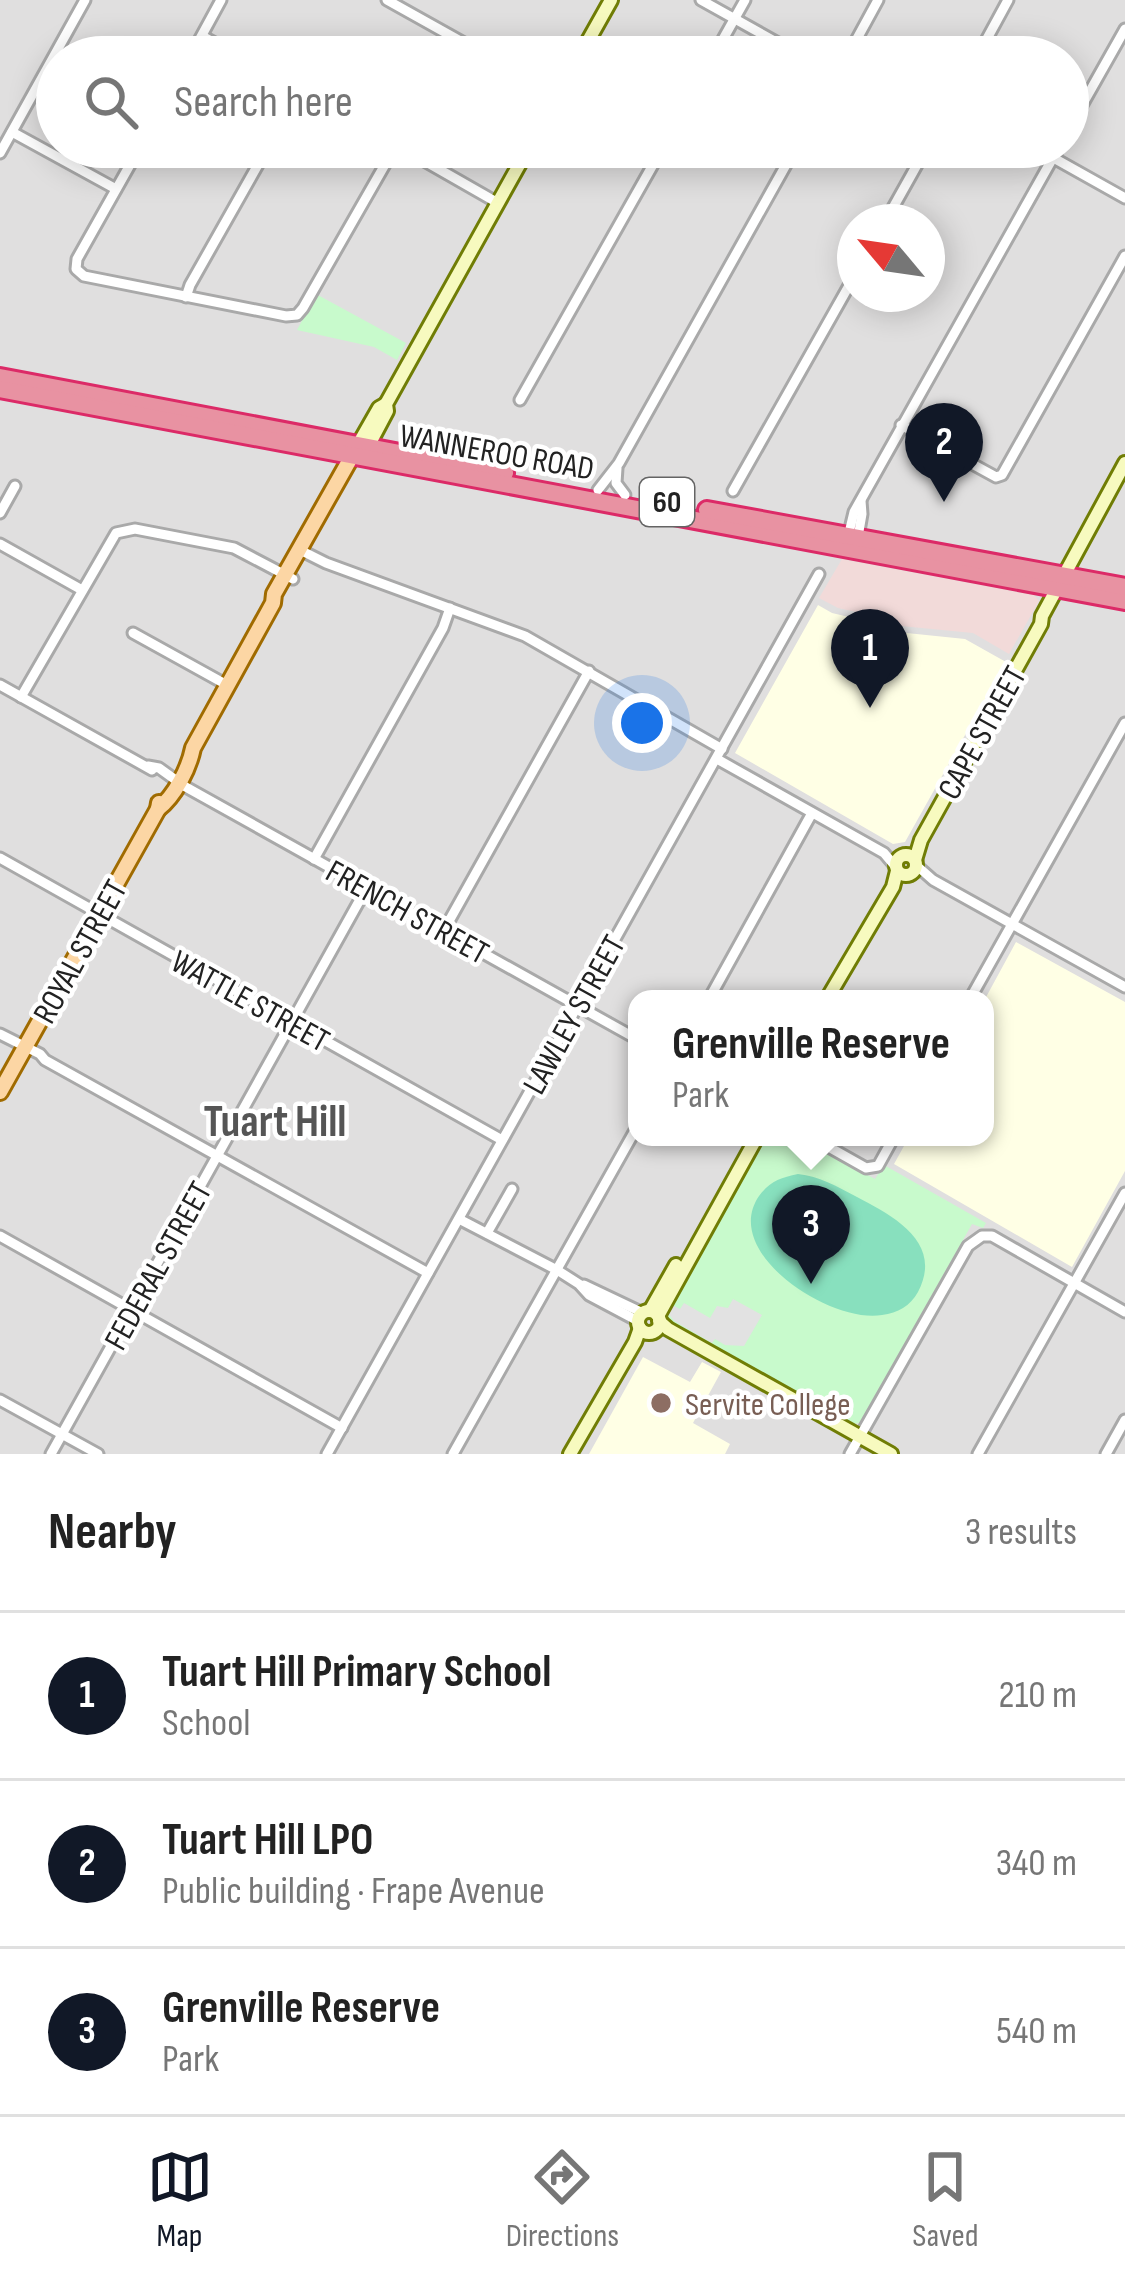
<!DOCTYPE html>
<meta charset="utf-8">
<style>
body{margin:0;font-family:"Sofia Sans Condensed",sans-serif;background:#f6f6f6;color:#222}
.compass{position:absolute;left:837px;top:204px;width:108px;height:108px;border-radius:50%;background:#fff;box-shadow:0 6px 30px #0003;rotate:299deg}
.you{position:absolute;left:642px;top:723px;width:42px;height:42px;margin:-30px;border:9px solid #fff;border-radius:50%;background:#1a73e8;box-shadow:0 0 0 18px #1a73e833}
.badge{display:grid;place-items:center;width:78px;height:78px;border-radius:50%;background:#111827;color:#fff;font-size:39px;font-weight:700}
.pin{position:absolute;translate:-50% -99px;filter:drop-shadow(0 3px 6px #0008)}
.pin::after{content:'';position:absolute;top:63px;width:42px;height:36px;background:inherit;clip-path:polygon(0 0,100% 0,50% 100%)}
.popup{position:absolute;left:628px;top:990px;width:366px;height:156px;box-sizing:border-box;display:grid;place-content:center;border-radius:24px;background:#fff;filter:drop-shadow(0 3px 9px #0005);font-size:39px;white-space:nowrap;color:#767676}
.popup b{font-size:45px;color:#222}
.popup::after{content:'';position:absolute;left:50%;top:100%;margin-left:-24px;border:24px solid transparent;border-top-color:#fff}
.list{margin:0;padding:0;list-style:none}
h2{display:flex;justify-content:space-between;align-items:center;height:156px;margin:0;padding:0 48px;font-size:51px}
h2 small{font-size:39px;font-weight:400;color:#767676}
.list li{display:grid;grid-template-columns:78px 1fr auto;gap:36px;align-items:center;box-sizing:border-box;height:168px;padding:0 48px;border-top:3px solid #e0e0e0}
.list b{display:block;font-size:45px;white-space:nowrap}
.list p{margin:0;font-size:39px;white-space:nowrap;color:#767676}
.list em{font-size:39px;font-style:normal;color:#767676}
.icon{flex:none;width:66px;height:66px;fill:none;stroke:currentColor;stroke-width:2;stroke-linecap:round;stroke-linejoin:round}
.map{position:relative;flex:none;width:1125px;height:1454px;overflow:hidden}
.search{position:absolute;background:#fff;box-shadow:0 6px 30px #0003;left:36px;right:36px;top:36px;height:132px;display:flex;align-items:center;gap:30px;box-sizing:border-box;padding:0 42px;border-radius:66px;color:#767676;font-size:45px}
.sheet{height:660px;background:#fff}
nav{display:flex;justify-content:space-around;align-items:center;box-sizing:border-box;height:168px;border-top:3px solid #e0e0e0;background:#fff;font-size:33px;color:#767676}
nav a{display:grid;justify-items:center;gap:6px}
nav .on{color:#111827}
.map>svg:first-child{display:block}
</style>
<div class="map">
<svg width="1125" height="1454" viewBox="0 0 1125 1454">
<rect width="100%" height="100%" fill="#f2efe9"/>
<path fill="#e0dfdf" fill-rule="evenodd" d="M0,0h1125v1454h-1125zM57,57h1011v90h-1011zM855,222h72v72h-72zM637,999h348v138h-348z"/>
<polygon fill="#f2dad9" points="842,559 1034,595 1039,601 1009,654 973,633 901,626 884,618 838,608 819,598"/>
<g fill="#ffffe5">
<polygon points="818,605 832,613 883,625 897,632 965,639 1006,662 905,842 893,844 735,753"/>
<polygon points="1016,942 1125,1002 1125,1171 1072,1267 894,1164 909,1137 985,1137 985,999"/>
<polygon points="643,1357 690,1382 702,1362 721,1372 693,1423 730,1444 725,1454 589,1454"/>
</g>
<g fill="#c8facc">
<polygon points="316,294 406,343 397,360 374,347 297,330"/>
<polygon points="767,1137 799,1137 875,1179 884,1165 986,1223 983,1228 972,1224 860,1423 846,1425 670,1321 667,1313"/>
</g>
<path fill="#88e0be" d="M798,1174c21,2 40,13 59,23 36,19 87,45 61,95 -8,14 -20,21 -36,23 -51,9 -162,-62 -123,-119 11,-15 21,-18 39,-22z"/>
<polygon fill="#e2e2e2" points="733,1299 762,1315 744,1346 725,1345 715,1339 712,1343 674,1321 668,1313 672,1305 680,1309 684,1303 710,1318 717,1306 728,1308"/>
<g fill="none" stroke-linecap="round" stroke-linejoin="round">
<defs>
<g id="street">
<polyline points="387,0 489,57"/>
<polyline points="701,0 803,57"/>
<polyline points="202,36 240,57"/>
<polyline points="853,47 871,57"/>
<polyline points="190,57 221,0"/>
<polyline points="713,57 745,0"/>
<polyline points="847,57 878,0"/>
<polyline points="977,57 1008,0"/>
<polyline points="1068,130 1125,29"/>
<polyline points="12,132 116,189"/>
<polyline points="140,147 77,259 76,269 84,276 286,316 297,315 303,308 395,147"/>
<polyline points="400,147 498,203"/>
<polyline points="1034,147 1125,198"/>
<polyline points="0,153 85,0"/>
<polyline points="885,222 927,147"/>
<polyline points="186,297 190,285 268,147"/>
<polyline points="520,400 663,147"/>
<polyline points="901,425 996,477 1002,475 1125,256"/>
<polyline points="617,468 616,483 625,495"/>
<polyline points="598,490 619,463 796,147"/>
<polyline points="733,491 855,275"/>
<polyline points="0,513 15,486"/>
<polyline points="848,537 854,512 1059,147"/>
<polyline points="858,537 862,514 861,501"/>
<polyline points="0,544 82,590"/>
<polyline points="300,550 326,563 525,636 722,749"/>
<polyline points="133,633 227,685"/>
<polyline points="0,685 152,770"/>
<polyline points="21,697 116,533 135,529 234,548 293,579"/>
<polyline points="717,759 884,853 895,866"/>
<polyline points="148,766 159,768 184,786 637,1039"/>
<polyline points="0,858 502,1140"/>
<polyline points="314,859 443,628 450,608"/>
<polyline points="916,865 933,880 1125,987"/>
<polyline points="444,930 589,671"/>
<polyline points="709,999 812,813"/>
<polyline points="970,999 1125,723"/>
<polyline points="0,1034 40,1054 45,1060 428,1273"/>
<polyline points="811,1137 866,1168 878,1166 894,1137"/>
<polyline points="459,1219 557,1270 579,1284 589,1295 638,1321"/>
<polyline points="487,1233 512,1189"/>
<polyline points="0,1236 342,1428"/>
<polyline points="584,1285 643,1313"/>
<polyline points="0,1400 98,1454"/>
<polyline points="51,1454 367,887"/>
<polyline points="327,1454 819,574"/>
<polyline points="453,1454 637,1127"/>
<polyline points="850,1454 968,1246 982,1236 992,1236 1125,1312"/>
<polyline points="978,1454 1125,1193"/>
<polyline points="1106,1454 1125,1420"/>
</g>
<g id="secondary">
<polyline points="579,57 611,0"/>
<polyline points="359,443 379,408 386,404"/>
<polyline points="369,445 387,411 386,404 529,147"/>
<circle cx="906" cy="865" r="10"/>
<polyline points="915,860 921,840 1041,624 1042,616 1125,463"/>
<polyline points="827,999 893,887 897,871"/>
<polyline points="650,1311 676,1265"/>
<circle cx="649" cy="1322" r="11"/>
<polyline points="658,1316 757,1137"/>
<polyline points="659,1321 668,1329 891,1454"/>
<polyline points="570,1454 635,1342 640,1328"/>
</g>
<g id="primary">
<path d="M158,809c17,-13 31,-41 35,-61l80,-145 1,-9 83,-147"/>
<polyline points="0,1092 158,809 159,803"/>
</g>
<g id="highway">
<polyline points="0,377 505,473"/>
<polyline points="0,389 1125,601"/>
<polyline points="707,510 1125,587"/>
</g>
</defs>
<use href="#street" stroke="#a9a9a9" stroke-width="15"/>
<use href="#secondary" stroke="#707d05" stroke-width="18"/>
<use href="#primary" stroke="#a06b00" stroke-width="20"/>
<use href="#highway" stroke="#dc2a67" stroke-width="22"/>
<use href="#street" stroke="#fff" stroke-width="9"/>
<use href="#secondary" stroke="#f7fabf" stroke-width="12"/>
<use href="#primary" stroke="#fcd6a4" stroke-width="14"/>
<use href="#highway" stroke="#e892a2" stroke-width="16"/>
</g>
<circle fill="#8d6e63" stroke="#fff" stroke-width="4.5" cx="661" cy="1403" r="12"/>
<g text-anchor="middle" stroke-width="9" stroke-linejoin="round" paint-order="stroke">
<rect fill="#fff" stroke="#646464" stroke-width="3" x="640" y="478" width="54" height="48" rx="9"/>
<g font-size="30" font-weight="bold" fill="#222">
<text x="667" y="512">60</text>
</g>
<g font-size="33" fill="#222" stroke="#fff">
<text transform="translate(497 451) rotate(10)" y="12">WANNEROO ROAD</text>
<text transform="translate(981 732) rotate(-61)" y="12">CAPE STREET</text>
<text transform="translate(408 911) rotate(29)" y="12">FRENCH STREET</text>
<text transform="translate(79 951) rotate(-61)" y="12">ROYAL STREET</text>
<text transform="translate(251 1000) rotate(29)" y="12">WATTLE STREET</text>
<text transform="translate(573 1014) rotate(-61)" y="12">LAWLEY STREET</text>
<text transform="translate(157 1265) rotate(-61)" y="12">FEDERAL STREET</text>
</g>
<g font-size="33" fill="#785e54" stroke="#fff" text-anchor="start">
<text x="685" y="1415">Servite College</text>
</g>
<g font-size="45" font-weight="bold" fill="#555" stroke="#fff">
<text x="275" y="1136">Tuart Hill</text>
</g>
</g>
</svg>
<svg class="compass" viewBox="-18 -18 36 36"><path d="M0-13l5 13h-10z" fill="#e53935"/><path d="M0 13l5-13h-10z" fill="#767676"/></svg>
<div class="you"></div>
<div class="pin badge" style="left:870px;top:708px">1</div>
<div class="pin badge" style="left:944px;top:502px">2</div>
<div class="pin badge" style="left:811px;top:1284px">3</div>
<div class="popup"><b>Grenville Reserve</b>Park</div>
<div class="search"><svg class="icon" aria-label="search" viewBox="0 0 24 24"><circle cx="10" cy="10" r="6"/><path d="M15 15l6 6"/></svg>Search here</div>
</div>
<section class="sheet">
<h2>Nearby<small>3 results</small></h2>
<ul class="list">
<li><span class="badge">1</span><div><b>Tuart Hill Primary School</b><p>School</p></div><em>210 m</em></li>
<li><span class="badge">2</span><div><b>Tuart Hill LPO</b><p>Public building · Frape Avenue</p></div><em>340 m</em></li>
<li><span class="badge">3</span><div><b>Grenville Reserve</b><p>Park</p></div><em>540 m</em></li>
</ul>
</section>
<nav>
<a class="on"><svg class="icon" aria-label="map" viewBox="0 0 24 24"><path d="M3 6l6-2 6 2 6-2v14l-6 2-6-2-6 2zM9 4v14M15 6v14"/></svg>Map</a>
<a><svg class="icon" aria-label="directions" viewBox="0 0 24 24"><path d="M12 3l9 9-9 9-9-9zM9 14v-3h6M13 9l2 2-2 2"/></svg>Directions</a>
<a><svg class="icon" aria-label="saved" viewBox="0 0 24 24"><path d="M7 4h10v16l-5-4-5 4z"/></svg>Saved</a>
</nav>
